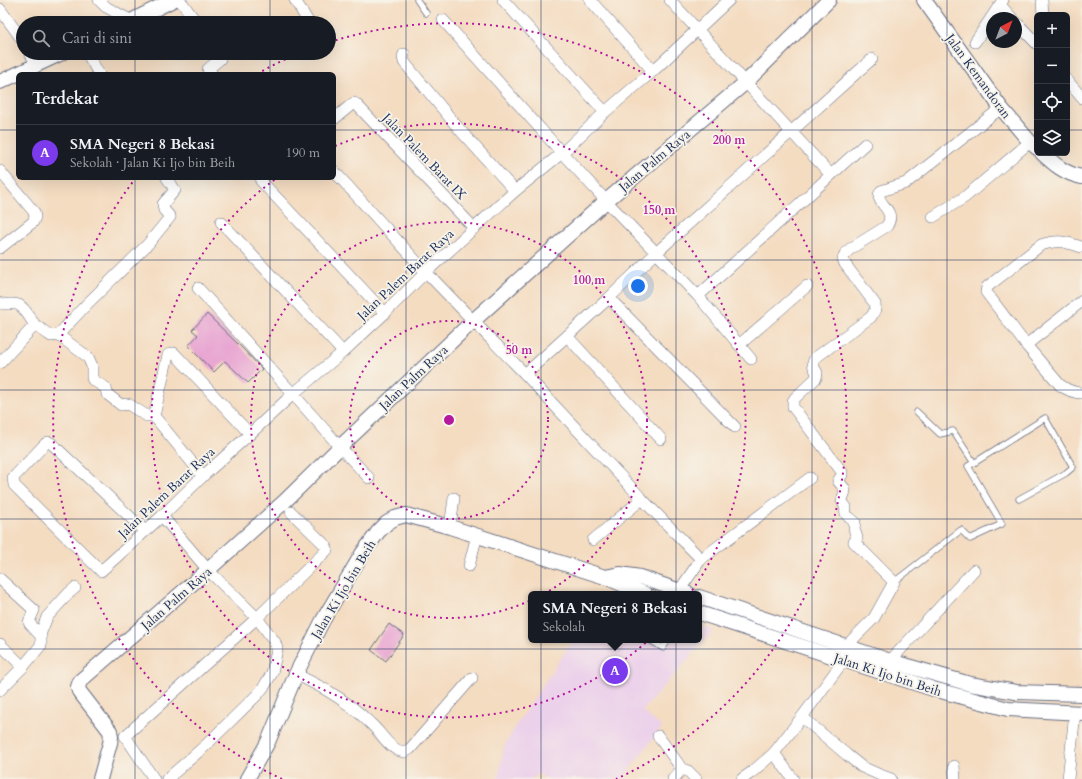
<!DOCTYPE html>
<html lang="id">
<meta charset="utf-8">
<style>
body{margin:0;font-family:Cardo,serif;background:#242831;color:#f1f3f6}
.controls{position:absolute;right:12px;top:12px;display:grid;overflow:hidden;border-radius:6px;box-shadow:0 4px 16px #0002}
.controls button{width:36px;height:36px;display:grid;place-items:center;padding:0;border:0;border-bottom:1px solid #363941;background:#171b24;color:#f1f3f6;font:20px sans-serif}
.compass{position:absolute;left:986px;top:12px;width:36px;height:36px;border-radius:50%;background:#171b24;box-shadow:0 4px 16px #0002;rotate:42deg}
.you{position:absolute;left:638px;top:286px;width:14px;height:14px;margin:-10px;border:3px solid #fff;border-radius:50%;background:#1a73e8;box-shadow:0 0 0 6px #1a73e833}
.badge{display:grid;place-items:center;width:26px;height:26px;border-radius:50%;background:#7c3aed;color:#fff;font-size:13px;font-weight:700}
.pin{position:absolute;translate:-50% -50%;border:2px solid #fff;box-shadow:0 1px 4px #0006}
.popup{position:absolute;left:528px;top:591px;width:174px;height:52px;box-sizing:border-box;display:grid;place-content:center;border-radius:6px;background:#171b24;filter:drop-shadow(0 1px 3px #0005);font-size:13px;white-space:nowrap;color:#9ea1a6}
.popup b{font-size:15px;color:#f1f3f6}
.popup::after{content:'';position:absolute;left:50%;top:100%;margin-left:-8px;border:8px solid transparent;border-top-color:#171b24}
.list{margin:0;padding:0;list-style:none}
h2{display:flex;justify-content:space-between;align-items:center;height:52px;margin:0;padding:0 16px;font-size:17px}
h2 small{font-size:13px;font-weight:400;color:#9ea1a6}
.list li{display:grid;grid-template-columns:26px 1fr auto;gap:12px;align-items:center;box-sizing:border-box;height:56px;padding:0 16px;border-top:1px solid #363941}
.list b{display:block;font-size:15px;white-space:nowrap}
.list p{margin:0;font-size:13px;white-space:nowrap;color:#9ea1a6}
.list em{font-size:13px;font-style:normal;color:#9ea1a6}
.icon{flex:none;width:22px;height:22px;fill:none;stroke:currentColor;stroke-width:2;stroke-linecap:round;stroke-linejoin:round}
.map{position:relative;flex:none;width:1082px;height:779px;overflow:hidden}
.search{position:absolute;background:#171b24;box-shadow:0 4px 16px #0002;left:16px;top:16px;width:320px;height:44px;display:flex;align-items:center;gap:10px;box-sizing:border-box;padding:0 14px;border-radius:22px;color:#9ea1a6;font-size:15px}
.panel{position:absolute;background:#171b24;box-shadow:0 4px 16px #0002;left:16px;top:72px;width:320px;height:108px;border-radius:6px}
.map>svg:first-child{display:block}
</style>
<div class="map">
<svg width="1082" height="779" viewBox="0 0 1082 779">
<rect width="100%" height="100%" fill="#f7f3e8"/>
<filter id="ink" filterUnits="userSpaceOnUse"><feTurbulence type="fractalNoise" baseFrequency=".025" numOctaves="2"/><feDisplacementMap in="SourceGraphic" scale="8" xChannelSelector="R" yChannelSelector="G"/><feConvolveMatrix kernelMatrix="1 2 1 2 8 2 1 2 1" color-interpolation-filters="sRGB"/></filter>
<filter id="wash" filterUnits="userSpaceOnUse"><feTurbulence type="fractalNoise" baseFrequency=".012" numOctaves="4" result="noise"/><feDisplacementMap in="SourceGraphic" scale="16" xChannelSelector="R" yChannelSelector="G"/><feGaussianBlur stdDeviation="0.9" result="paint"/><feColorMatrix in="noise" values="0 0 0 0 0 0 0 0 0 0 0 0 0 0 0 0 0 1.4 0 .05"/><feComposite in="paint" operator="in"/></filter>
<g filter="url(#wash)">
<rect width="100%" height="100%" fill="#f4dcc1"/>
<polygon fill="#ecd1ea" points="699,625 714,630 642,711 662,727 622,779 546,779 538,773 532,779 498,779 504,747 518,722 573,640 699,640"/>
<g id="blocks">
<g fill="#e8a4d1">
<polygon points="207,314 240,346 262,369 248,383 225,361 214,372 188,346 198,335 192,330"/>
<polygon points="389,624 404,635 386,661 371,650"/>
</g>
</g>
</g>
<g filter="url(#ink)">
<use href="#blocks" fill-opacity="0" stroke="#676c81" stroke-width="1"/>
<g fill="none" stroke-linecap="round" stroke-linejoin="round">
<defs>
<g id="service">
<polyline points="417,0 426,13"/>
<polyline points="974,463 1045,418 1073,467 1066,473 1019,499"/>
<polyline points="894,582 961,530 970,539 1002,524 968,466 974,463 953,431 940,434 917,412"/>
<polyline points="650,640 663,648 668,640"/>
</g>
<g id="minor">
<polyline points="99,0 106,7 132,21"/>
<polyline points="180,0 197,23"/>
<polyline points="295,0 309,23"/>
<polyline points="503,0 605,112"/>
<polyline points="590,0 653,71"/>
<polyline points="670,0 831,175"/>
<polyline points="1042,0 1043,15"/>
<polyline points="1000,5 1012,18"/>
<polyline points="0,9 23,41"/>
<polyline points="443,20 562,153 610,205 698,296 751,359"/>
<polyline points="1016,22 1037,44"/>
<polyline points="975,42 1003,0"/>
<polyline points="30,53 37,65"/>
<polyline points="87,53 99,74"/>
<polyline points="404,54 403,57 404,62 460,130 515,191"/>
<polyline points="212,74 208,69 220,59 221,53"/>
<polyline points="1067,80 1082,98"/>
<polyline points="334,119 351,105 354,103 356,104 474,228"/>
<polyline points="0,171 34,212 35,217 33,222 0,248"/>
<polyline points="334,171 426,272 483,331 525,374 642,499 701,559"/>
<polyline points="263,178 261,181 385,313"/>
<polyline points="933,217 965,197 1030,142"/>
<polyline points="221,222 343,352"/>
<path d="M1082,247c-17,-5 -24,-8 -41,-2l-54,42 -1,5 40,53 34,40c7,5 13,8 22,8"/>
<polyline points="198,288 293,394 340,447 369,478"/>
<polyline points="698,296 865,144"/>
<polyline points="609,298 735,427"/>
<path d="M0,303c6,3 12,-1 19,2 7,4 11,14 16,20 5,4 11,7 16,11l7,-1 30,22 4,9v12l1,2 13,8 1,6 14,11 7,-1 19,12h7"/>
<polyline points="58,335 86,305 148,244 170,217 164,210 163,204 175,190 167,178"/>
<polyline points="567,336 661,439"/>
<polyline points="739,345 807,286"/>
<polyline points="1026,345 1082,301"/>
<polyline points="0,363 35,325"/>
<polyline points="525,374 609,298 656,253 872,59"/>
<polyline points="154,416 168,355 172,353 174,353 250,434"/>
<polyline points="154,416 203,476"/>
<polyline points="162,516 208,570 257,618 275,642 277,649 272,673 265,685 259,693 205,746 167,779"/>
<polyline points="450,527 454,498"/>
<polyline points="145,531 51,443 48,442 45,444 13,478 14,485 17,488 101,571 162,516 203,476 250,434 293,394 343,352 385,313 426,272 515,191 562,153 605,112 653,71 729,0"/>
<polyline points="593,540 642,499"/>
<polyline points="469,566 477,535"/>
<polyline points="0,579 34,610 29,622 30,624 41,636 41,645 23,667 0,690"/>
<polyline points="679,591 701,559 810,478"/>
<polyline points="40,635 47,617 69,593 75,588"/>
<polyline points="0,644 23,667"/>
<path d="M846,646l28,-28 20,-36 -40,-40 3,-4c-2,-9 -4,-5 -2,-16 -7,-6 -11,-6 -9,-15 -8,-9 -1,-8 -1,-18l-7,-8 4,-6v-3l-49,-65v-6l2,-3 21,-20 1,-5c-3,-6 -6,-9 -2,-15l56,-41c3,-5 5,-7 4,-13l-30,-40 -2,-5 2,-5 5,-5 37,-23c11,-17 -15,-23 -6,-35l25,-8 95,-75"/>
<polyline points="887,668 890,661 974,570"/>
<path d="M296,674c11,6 22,11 32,17 15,9 30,20 42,32 11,9 19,27 34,29l6,-3 62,-71"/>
<polyline points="802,717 847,755 862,767 880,775 891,779"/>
<polyline points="658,736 682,769 688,771 696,779"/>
<polyline points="774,753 793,779"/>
<polyline points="954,766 955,779"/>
<polyline points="154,779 125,736 257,618 327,550 327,548 326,546 291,512"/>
<polyline points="673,779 682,769"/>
<polyline points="742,779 752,772 774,753 802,717 844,660"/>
<polyline points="1068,779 1075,712"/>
</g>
<g id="tertiary">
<polyline points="924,0 1001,108 1030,142 1037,148"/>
<polyline points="127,23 173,0"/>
<polyline points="0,82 62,53"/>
<path d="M1042,153c12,11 23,21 40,24"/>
<polyline points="605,577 620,574 640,577 689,594"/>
<polyline points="699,597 890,661 970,684 1016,692 1082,694"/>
<polyline points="699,613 933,689 1008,709 1082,713"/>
<polyline points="100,779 110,743 111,737 110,731 79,691 78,687 80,681 208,570 285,501 340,447 473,321 606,201 745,83 829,0"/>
<polyline points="247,779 268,742 296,674 323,620 362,554 378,532 387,523 395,518 406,515 450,527 605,577 645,594"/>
</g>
</defs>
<use href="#service" stroke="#676c81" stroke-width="7"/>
<use href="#minor" stroke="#676c81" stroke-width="12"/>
<use href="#tertiary" stroke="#676c81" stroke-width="16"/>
<use href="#service" stroke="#fff" stroke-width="5.5"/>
<use href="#minor" stroke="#fff" stroke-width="11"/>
<use href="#tertiary" stroke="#fff" stroke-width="14"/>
</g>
</g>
<path fill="none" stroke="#1b2f5e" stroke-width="1" stroke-opacity="0.55" d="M135,0v23M270,0v23M406,0v779M541,0v779M676,0v779M812,0v779M947,0v779M135,53v21M270,53v21M0,130h18M334,130h703M1067,130h15M135,178v601M270,178v601M0,260h1082M0,390h1082M0,519h1082M0,649h1082"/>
<g fill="none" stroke="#b5179e" stroke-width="2" stroke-dasharray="2 4">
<circle cx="449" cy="420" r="99"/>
<circle cx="449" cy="420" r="198"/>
<path d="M335 146A297 297 0 1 1 277 178"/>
<path d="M282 779A396 396 0 0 1 135 179M257 74A396 396 0 0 1 297 54M330 42A396 396 0 0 1 616 779"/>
</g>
<g text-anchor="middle" stroke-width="3.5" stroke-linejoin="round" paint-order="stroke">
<g font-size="13" fill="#1b2f5e" stroke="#f7f3e8">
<text transform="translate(979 76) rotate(54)" y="5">Jalan Kemandoran</text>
<text transform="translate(425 156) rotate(46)" y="5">Jalan Palem Barat IX</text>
<text transform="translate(654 160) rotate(-40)" y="5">Jalan Palm Raya</text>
<text transform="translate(405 274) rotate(-43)" y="5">Jalan Palem Barat Raya</text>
<text transform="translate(413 377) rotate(-43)" y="5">Jalan Palm Raya</text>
<text transform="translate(166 492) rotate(-43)" y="5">Jalan Palem Barat Raya</text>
<text transform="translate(343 589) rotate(-59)" y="5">Jalan Ki Ijo bin Beih</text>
<text transform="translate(176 598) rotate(-41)" y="5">Jalan Palm Raya</text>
<text transform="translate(888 674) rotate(18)" y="5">Jalan Ki Ijo bin Beih</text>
</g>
</g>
<circle cx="449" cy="420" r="6" fill="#b5179e" stroke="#f7f3e8" stroke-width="2"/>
<g font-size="12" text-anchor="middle" font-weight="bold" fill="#b5179e" stroke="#f7f3e8" stroke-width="3.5" stroke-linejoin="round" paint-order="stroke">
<text x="729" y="144">200 m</text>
<text x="659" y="214">150 m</text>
<text x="589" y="284">100 m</text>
<text x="519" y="354">50 m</text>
</g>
</svg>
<div class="controls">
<button>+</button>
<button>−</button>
<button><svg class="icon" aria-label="locate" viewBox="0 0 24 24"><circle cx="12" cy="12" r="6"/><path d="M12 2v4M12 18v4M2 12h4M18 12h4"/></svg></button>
<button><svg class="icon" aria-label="layers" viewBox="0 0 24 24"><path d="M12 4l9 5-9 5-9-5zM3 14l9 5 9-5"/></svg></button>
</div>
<svg class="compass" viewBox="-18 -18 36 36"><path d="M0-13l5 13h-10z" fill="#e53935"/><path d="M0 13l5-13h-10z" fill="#9ea1a6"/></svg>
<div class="you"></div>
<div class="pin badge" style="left:615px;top:671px">A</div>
<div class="popup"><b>SMA Negeri 8 Bekasi</b>Sekolah</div>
<div class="search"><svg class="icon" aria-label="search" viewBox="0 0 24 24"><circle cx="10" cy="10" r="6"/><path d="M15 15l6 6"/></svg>Cari di sini</div>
<section class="panel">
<h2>Terdekat<small></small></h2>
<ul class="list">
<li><span class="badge">A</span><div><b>SMA Negeri 8 Bekasi</b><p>Sekolah · Jalan Ki Ijo bin Beih</p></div><em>190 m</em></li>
</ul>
</section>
</div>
